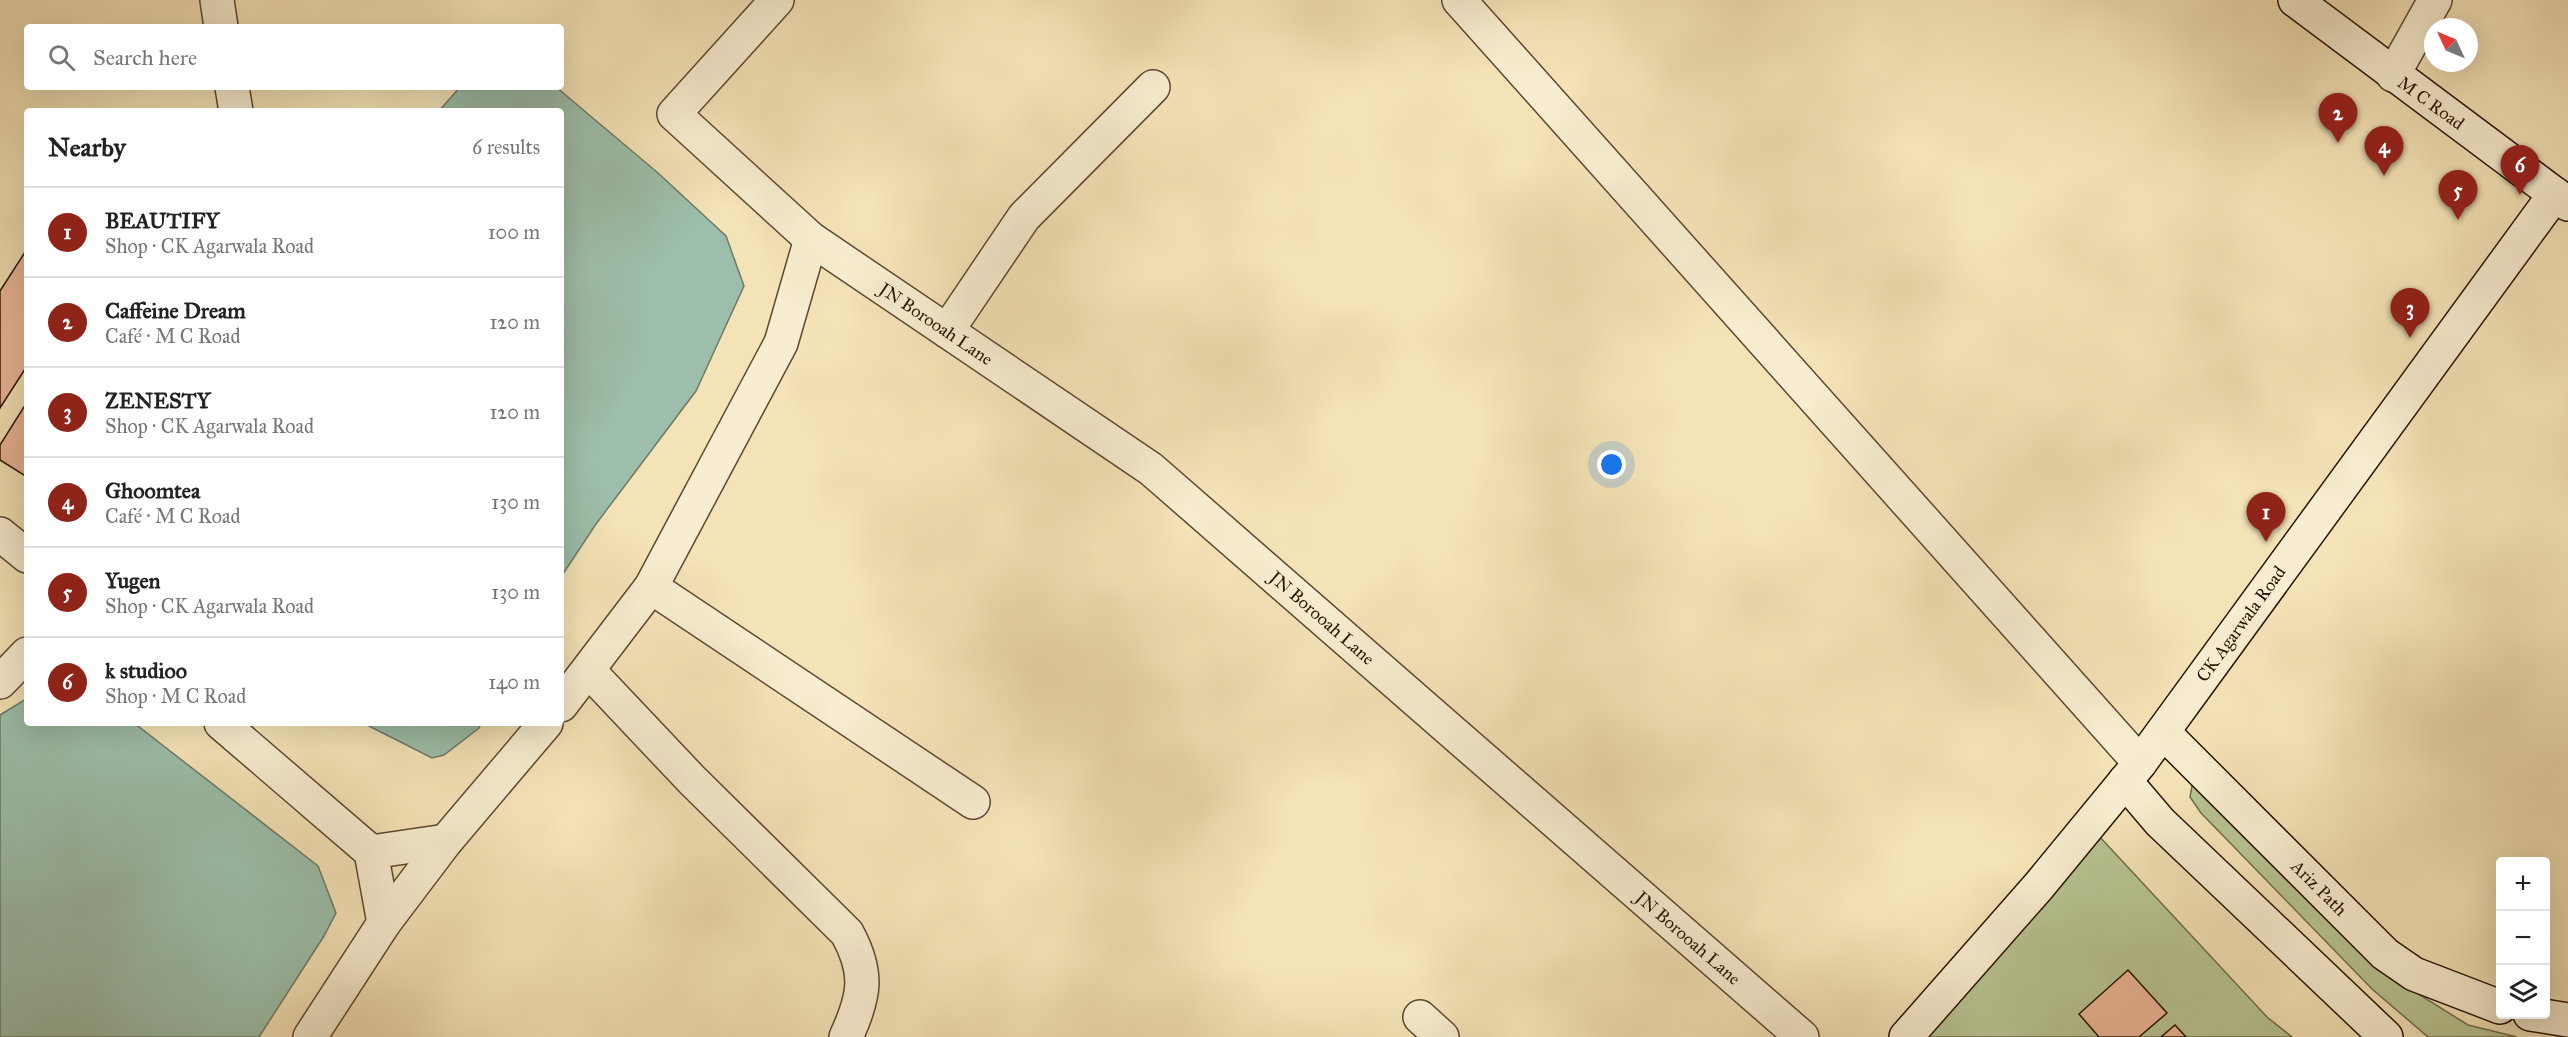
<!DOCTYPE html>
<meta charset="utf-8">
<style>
body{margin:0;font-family:"IM FELL Great Primer",serif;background:#f2f2f2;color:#222}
.controls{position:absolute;right:18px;bottom:18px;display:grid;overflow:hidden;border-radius:6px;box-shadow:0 6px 24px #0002}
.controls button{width:54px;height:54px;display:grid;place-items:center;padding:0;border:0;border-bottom:2px solid #e0e0e0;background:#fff;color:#222;font:30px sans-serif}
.compass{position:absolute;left:2424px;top:18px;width:54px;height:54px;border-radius:50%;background:#fff;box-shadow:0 6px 24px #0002;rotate:314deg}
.you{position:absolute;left:1612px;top:465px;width:21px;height:21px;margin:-15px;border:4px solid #fff;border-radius:50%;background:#1a73e8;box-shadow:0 0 0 9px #1a73e833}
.badge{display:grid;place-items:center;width:39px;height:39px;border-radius:50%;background:#8f2418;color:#fff;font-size:20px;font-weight:700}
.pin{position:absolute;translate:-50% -50px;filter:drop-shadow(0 2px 3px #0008)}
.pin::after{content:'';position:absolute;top:32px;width:21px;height:18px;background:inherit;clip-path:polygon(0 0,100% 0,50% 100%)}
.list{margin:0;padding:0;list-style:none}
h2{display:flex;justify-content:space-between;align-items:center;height:78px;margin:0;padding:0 24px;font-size:26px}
h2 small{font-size:20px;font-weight:400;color:#767676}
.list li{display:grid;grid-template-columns:39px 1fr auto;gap:18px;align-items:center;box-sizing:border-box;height:90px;padding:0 24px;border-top:2px solid #e0e0e0}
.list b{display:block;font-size:22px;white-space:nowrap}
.list p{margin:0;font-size:20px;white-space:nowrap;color:#767676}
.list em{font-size:20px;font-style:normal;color:#767676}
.icon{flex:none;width:33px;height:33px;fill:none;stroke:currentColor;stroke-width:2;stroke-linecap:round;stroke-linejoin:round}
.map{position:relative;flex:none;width:2568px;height:1037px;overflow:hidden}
.search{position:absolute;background:#fff;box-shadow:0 6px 24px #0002;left:24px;top:24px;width:540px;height:66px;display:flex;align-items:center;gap:15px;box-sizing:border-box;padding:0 21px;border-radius:6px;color:#767676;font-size:22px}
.panel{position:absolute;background:#fff;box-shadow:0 6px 24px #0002;left:24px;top:108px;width:540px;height:618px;border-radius:6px}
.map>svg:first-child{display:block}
</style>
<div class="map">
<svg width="2568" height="1037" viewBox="0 0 2568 1037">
<rect width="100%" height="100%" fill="#f4e3b7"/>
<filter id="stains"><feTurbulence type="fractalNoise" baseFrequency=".00333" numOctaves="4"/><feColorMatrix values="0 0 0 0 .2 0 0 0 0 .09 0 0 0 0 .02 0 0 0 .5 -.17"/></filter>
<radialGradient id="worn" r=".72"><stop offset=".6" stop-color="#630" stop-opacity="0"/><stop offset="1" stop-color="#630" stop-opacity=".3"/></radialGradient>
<g fill="#b7c492" stroke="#706c4b" stroke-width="1.5">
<polygon points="2193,780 2388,975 2468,1025 2517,1037 2428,1037 2372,989 2201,813 2190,797"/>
<polygon points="2098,835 2267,1017 2292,1037 1921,1037"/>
</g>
<g fill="#9cbeaa" stroke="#6e7a68" stroke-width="1.5">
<polygon points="460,87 556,87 658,173 726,236 744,286 696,391 596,524 561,577 561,111 439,111"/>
<polygon points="26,699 27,723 134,723 318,866 336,913 324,936 259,1037 0,1037 0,715"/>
<polygon points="363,723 481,723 479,728 444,755 432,758"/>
</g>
<g fill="#ecb698" stroke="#291404" stroke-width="1.5">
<polygon points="27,249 27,366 0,408 0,291"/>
<polygon points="27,402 27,477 0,460 0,445"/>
<polygon points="2128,970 2167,1013 2139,1037 2099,1037 2079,1014"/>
<polygon points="2175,1025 2186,1037 2161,1037"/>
</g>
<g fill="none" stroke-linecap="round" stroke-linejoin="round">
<defs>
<g id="street">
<polyline points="217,0 221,27"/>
<polyline points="777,0 674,114 811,239 1151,469 1802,1037"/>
<polyline points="1459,0 2140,763"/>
<polyline points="2393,75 2435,0"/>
<polyline points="232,87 236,111"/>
<polyline points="947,331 1024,217 1153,87"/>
<polyline points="0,534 27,556"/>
<polyline points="651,587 973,802"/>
<path d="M589,671l102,108 156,154c22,40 18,63 -1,104"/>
<polyline points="0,682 27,654"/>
<polyline points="561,705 651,587 781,343 811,239"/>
<polyline points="221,723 371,852 384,923"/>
<polyline points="371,852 446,841"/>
<polyline points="1420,1017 1442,1037"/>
<polyline points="310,1037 384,923 446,841 546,723"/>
</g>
<g id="secondary">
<polyline points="2295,0 2568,204"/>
<polyline points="2163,732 2385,954 2414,974 2500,1007"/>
<polyline points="2125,781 2160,822 2386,1037"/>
<polyline points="2530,1014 2568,1020"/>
<polyline points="1906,1037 2038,887 2140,763 2555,194"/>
</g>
</defs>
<use href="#street" stroke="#5c4831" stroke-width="36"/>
<use href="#secondary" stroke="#291404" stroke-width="36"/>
<use href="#street" stroke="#f8edd0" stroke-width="33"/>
<use href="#secondary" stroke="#f8edd0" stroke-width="33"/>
</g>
<g text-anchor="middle" stroke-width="6" stroke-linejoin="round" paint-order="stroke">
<g font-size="18" fill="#291404" stroke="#f8edd0">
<text transform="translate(2431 103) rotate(36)" y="6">M C Road</text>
<text transform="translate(936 324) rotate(34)" y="6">JN Borooah Lane</text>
<text transform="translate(1322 618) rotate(41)" y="6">JN Borooah Lane</text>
<text transform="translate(2241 624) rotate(-54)" y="6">CK Agarwala Road</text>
<text transform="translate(2319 888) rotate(45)" y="6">Ariz Path</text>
<text transform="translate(1688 938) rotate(41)" y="6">JN Borooah Lane</text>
</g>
</g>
<rect width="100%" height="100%" filter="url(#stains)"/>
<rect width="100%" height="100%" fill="url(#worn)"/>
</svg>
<div class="controls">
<button>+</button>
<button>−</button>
<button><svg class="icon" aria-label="layers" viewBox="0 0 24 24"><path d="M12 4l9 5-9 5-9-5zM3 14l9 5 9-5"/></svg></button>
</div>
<svg class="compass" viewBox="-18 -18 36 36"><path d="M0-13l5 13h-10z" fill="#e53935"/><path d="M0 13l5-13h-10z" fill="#767676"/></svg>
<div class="you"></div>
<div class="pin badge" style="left:2266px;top:542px">1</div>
<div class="pin badge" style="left:2338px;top:143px">2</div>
<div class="pin badge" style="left:2410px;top:338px">3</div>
<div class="pin badge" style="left:2384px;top:176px">4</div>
<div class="pin badge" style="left:2458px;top:220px">5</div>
<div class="pin badge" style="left:2520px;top:195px">6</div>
<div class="search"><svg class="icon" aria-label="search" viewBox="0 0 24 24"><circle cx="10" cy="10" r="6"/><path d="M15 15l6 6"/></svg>Search here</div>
<section class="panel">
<h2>Nearby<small>6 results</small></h2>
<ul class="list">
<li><span class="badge">1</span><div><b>BEAUTIFY</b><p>Shop · CK Agarwala Road</p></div><em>100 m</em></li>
<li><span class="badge">2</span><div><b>Caffeine Dream</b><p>Café · M C Road</p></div><em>120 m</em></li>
<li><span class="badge">3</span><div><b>ZENESTY</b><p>Shop · CK Agarwala Road</p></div><em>120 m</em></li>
<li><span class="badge">4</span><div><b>Ghoomtea</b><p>Café · M C Road</p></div><em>130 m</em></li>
<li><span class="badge">5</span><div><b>Yugen</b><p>Shop · CK Agarwala Road</p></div><em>130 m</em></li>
<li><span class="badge">6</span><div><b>k studioo</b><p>Shop · M C Road</p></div><em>140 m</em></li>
</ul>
</section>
</div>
